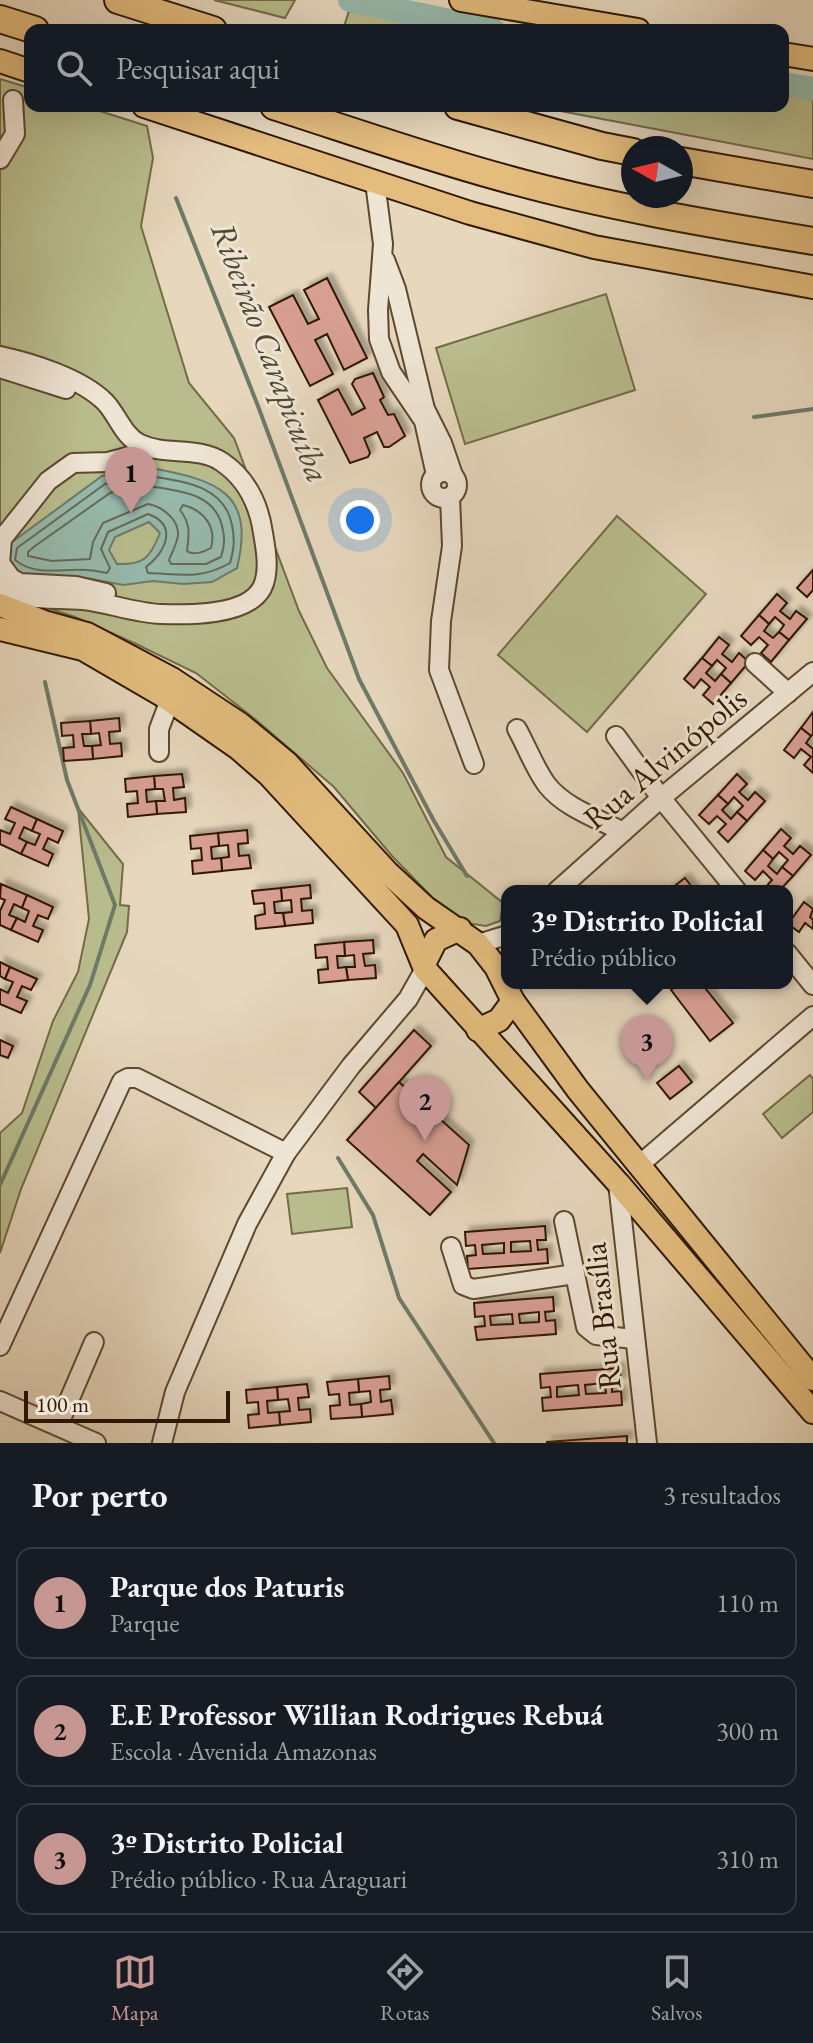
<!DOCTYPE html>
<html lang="pt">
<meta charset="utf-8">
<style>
body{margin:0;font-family:"EB Garamond",serif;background:#20242c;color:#f1f3f6}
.compass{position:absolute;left:621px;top:136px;width:72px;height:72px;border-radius:50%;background:#171b24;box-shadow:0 8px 32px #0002;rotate:278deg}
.scale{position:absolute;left:24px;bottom:20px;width:206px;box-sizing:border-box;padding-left:8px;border:4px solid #301900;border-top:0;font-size:22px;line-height:28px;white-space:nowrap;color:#301900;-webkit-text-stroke:6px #efe5d4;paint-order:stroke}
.you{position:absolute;left:360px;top:520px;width:28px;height:28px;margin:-20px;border:6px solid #fff;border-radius:50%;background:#1a73e8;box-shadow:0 0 0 12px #1a73e833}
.badge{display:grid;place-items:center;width:52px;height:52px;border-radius:50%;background:#c59692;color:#111;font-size:26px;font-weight:700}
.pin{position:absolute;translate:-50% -66px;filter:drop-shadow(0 2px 4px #0008)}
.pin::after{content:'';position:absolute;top:42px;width:28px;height:24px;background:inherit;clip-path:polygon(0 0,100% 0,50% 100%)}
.popup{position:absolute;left:501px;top:885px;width:292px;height:104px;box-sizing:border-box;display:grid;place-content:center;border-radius:16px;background:#171b24;filter:drop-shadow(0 2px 6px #0005);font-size:26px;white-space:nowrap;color:#9ea1a6}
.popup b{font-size:30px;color:#f1f3f6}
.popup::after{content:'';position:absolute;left:50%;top:100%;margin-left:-16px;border:16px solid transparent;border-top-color:#171b24}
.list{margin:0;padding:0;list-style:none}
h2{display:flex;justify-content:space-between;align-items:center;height:104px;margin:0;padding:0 32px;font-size:34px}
h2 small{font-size:26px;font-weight:400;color:#9ea1a6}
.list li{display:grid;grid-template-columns:52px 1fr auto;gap:24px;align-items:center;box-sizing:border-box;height:112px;margin:0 16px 16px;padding:0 16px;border:2px solid #363941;border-radius:16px}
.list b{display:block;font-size:30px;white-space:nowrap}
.list p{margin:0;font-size:26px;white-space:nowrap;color:#9ea1a6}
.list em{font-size:26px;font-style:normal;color:#9ea1a6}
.icon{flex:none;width:44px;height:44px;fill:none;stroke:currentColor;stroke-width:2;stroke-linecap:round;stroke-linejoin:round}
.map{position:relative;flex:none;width:813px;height:1443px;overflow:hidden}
.search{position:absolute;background:#171b24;box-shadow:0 8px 32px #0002;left:24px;right:24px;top:24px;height:88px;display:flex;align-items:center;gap:20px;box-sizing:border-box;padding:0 28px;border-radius:16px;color:#9ea1a6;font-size:30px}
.sheet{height:488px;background:#171b24}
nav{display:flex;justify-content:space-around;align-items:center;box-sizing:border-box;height:112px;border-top:2px solid #363941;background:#171b24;font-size:22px;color:#9ea1a6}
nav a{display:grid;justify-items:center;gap:4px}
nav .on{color:#c59692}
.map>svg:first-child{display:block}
</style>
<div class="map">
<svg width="813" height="1443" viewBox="0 0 813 1443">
<defs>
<filter id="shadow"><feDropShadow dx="5" dy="-5" stdDeviation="2" flood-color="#0004"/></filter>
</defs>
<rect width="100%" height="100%" fill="#e6d7bd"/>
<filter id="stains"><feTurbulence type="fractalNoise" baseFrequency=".0025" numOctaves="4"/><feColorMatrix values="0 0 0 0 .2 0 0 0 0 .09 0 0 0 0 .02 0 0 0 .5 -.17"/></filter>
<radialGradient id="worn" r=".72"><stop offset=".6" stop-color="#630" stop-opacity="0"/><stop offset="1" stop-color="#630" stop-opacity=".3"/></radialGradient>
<g fill="#b9bd8e" stroke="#746b47" stroke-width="2">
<polygon points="214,0 295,0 285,18"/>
<polygon points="349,11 457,30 343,30"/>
<polygon points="0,79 30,88 30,106 84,106 147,126 153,158 141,226 189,383 234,438 299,611 327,668 403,773 446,857 503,903 500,921 486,926 467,923 433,898 392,856 334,787 255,719 196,673 134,643 75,617 21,599 0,587"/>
<polygon points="783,92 813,97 813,159 534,106 783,106"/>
<polygon points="606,294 635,390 465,444 436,348"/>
<polygon points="617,516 706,594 587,732 498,655"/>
<polygon points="78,808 123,864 120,905 129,906 127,932 21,1189 0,1253 0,1133 22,1113 53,1021 78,972 89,919"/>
<polygon points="810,1075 813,1079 813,1112 782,1138 763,1114"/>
<polygon points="347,1188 352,1227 292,1234 287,1194"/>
</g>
<path fill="#97baad" stroke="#6e7a68" stroke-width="2" fill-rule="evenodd" d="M151,468c64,12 105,23 86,100l-25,14 -29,2 -30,-3 -30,4 -37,-7 -35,1 -30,-4 -15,-11 2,-19 94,-69 22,-7zM149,522l11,11c-10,25 -16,32 -43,31l-8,-14 6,-13z"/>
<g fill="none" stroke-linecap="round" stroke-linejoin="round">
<g stroke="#646a56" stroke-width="2">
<path d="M150,476c34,6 74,9 82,49 3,15 2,24 -2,38 -30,17 -50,11 -82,10l-2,-6c19,-14 33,-42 2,-53l-40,18 -7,17 9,19 -3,5c-7,-1 -13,-3 -20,-3 -24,-2 -51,7 -72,-10l2,-12 88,-64 21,-7z"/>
<path d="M149,486c28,5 65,6 73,40 3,11 3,19 -1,31l-15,7h-35l-2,-4c3,-8 8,-16 9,-25 1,-15 -16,-29 -30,-31l-45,19 -10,19 -3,17 -38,2 -24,-5v-4l7,-6 75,-53 18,-6z"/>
<path d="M183,505c20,5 34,21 28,43 -7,4 -18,8 -24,3 2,-16 4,-27 -7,-41z"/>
</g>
<g stroke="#6e7a68" stroke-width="4">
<polyline points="176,198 258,406 359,679 434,821 467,876"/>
<polyline points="754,417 813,409"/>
<polyline points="338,1158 373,1215 399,1298 494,1443"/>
<polyline points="0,1185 90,985 115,905 67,780 45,682"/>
</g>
<g stroke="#97baad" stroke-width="24">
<polyline points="350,0 493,30"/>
<polyline points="783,84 813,89"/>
</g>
</g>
<g fill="#d79e92" stroke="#301900" stroke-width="2" fill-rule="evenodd" filter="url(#shadow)">
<polygon points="327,278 367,358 344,370 327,334 315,340 333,374 310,386 269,307 293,295 308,324 319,319 304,290"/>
<polygon points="373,373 384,397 380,400 388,415 394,414 405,436 389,447 384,447 377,432 364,438 370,453 368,457 350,463 318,400 338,389 352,415 365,408 352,384 355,379"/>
<polygon points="813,570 813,590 807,597 797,588"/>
<polygon points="777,594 787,603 780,611 790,619 796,611 807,619 789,640 779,632 784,625 775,617 769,624 759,615"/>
<polygon points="759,615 769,624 764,631 773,638 779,632 789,640 771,662 761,653 768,645 759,637 751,645 741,636"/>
<polygon points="719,637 729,645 722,654 732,662 739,653 749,662 731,683 721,674 726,668 717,660 712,666 702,658"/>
<polygon points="702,658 712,666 706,673 715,681 721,674 731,683 713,704 703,695 710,687 701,679 694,688 684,679"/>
<polygon points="813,712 813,734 811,736 801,728"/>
<polygon points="119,718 120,731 109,732 110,744 121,743 122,756 93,759 92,746 101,745 99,733 91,734 90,721"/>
<polygon points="90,721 91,734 82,734 84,746 92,746 93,759 64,761 63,748 74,747 73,735 62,736 61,723"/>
<polygon points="801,728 811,736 806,743 813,749 813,773 804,765 811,757 801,749 794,758 784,750"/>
<polygon points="182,774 184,787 173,788 174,800 185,798 186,812 157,814 156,801 165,801 163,789 155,789 154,776"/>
<polygon points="737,774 747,784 739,792 748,800 755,792 765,801 747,821 737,812 743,806 734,797 728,804 718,795"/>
<polygon points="154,776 155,789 146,790 147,802 156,801 157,814 128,817 127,804 138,803 137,791 126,792 125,779"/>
<polygon points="718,795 728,804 722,810 731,819 737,812 747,821 728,842 718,832 726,824 717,816 709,824 699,815"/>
<polygon points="11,807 37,819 32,831 24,827 19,838 27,842 21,854 0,844 0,830 10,834 15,823 5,819"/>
<polygon points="37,819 63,831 58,843 48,838 43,849 53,854 48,866 21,854 27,842 35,845 40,834 32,831"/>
<polygon points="781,829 791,838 784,846 793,854 800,846 811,855 793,876 782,867 788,860 779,852 773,859 763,850"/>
<polygon points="247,830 248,843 238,844 239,856 249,855 251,868 222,871 221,858 229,857 228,845 219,846 218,833"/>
<polygon points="218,833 219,846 211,847 212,859 221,858 222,871 193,874 192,861 202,860 201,848 191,849 190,836"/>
<polygon points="763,850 773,859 768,866 777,874 782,867 793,876 779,891 768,891 765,888 772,880 763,871 755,880 745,871"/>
<polygon points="685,878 695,891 668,891"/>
<polygon points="1,884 27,895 22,908 14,904 9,915 17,918 11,930 0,925 0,911 5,900 0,898"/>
<polygon points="310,885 311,898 301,899 302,911 312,910 313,923 285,926 283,913 292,912 291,900 282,901 281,888"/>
<polygon points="281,888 282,901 274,902 275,913 283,913 285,926 256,929 255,916 265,914 264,903 254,904 252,891"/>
<polygon points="27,895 53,907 48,919 38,915 33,926 43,930 38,942 11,930 17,918 25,922 29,911 22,908"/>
<polygon points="804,902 813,909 810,917 813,920 813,929 805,923 799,932 788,924"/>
<polygon points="373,940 374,953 363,954 365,966 375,965 376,978 348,980 346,967 355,967 354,955 345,956 344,942"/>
<polygon points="344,942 345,956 337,956 338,968 346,967 348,980 319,983 318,970 328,969 327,957 316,958 315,945"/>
<polygon points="0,962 10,967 5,979 0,976"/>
<polygon points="10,967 37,979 31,990 22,986 17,997 27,1001 21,1013 0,1004 0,989 8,993 13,982 5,979"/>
<polygon points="680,983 701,983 733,1023 710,1041 671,990"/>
<polygon points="414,1030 431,1046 376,1108 359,1092"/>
<polygon points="0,1040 13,1046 8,1058 0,1055"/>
<polygon points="679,1066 692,1082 670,1099 657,1083"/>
<polygon points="399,1082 469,1145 457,1185 423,1154 417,1161 451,1192 430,1215 347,1140"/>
<path d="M545,1226l1,14h-9l1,10 9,-1 1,14 -80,6 -1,-13 9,-1 -1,-10 -9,1 -1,-14zM530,1241l1,10 -20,1v-10zM504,1243v10l-21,1 -1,-9z"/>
<path d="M553,1297l1,14 -9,1 1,9 9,-1 1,14 -79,6 -2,-13 10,-1 -1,-10 -9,1 -1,-14zM539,1312v10l-19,1 -1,-9zM512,1314l1,10 -22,1 -1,-9z"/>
<path d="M620,1368l1,14 -9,1v9l9,-1 1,14 -79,6 -1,-13 9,-1 -1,-10 -9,1 -1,-14zM605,1383l1,10 -20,1 -1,-9zM578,1385l1,10 -22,2v-10z"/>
<polygon points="389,1376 390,1389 380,1390 381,1402 391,1400 393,1414 362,1417 361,1404 371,1402 370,1391 359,1392 358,1379"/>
<polygon points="358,1379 359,1392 349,1393 350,1405 361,1404 362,1417 331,1419 330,1406 340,1405 339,1394 329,1395 327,1382"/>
<polygon points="307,1384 309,1397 298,1398 299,1410 310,1409 311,1422 280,1425 279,1412 290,1411 288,1399 278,1400 277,1387"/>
<polygon points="277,1387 278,1400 267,1401 268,1413 279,1412 280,1425 249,1428 248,1415 259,1414 258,1402 247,1403 246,1390"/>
<polygon points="627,1436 627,1443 547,1443 547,1442"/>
</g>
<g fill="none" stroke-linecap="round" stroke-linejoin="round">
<defs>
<g id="minor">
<polyline points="0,159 15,134 13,100"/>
<polyline points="375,182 383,244 378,310 379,339 391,372 424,421 436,475"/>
<polyline points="385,260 396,289 425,409 442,443 453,475"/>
<path d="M0,356c32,7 81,22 105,46 12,12 18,34 35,42 25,12 59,2 82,18 25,17 37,43 41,71 3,17 7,39 -1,55 -15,28 -74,27 -101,26 -26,-1 -52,-11 -78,-14 -28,-3 -58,3 -83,-13"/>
<polyline points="0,368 66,389"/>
<circle cx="444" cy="485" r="13"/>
<polyline points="450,497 452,546 441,621 439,670 474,764"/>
<polyline points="0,563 11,578 20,583 76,586 106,593"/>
<polyline points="0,563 2,539 48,481 73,463 108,462 135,455"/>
<polyline points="755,663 788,693"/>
<path d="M517,729c10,18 18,40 30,56 18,23 52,34 76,47"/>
<polyline points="616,736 661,798 737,891"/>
<polyline points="159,752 159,729 170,700"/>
<polyline points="557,891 661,798 813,672"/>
<polyline points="478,944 507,935"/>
<polyline points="787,953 813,985"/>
<polyline points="638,1166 813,1016"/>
<polyline points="618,1183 647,1443"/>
<polyline points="564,1221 586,1327 596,1335 634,1339"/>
<polyline points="451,1247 463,1285 473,1289 575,1274"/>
<polyline points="0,1346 122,1081 128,1078 137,1078 286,1153"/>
<polyline points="0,1401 96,1443"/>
<polyline points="58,1426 94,1342"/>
<polyline points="162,1443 175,1392 247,1224 286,1153 351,1066 408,999 425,969"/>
</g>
<g id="major">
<polyline points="461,0 638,30"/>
<polyline points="783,54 813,59"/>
<polyline points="0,61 30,71"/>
<polyline points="144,106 470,213 594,247 813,287"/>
<polyline points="0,605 44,622 87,634 108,645 172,679 240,724 287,763 387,872 426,908 478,944 496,967 513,1001 578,1090 813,1379"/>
<polyline points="0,629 83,649 162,695 238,748 269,775 407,925 425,969 618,1183 813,1412"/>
<polyline points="424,964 436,940 460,929"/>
<polyline points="478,1030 499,1020 513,1001"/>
</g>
<g id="highway">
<polyline points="118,0 213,30"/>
<polyline points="0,19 35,30"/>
<path d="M274,106c78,25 155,52 233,73 101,28 204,45 306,62"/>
<polyline points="458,106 602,146 633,152"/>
<polyline points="681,161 813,184"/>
</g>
</defs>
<use href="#minor" stroke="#5e482f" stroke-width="22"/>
<use href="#major" stroke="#301900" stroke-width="26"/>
<use href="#highway" stroke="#301900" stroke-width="30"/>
<use href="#minor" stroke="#efe5d4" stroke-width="18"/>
<use href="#major" stroke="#e3bc7e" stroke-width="22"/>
<use href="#highway" stroke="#e3bc7e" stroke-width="26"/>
</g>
<g text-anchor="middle" stroke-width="6" stroke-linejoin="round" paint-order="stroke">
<g font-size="32" fill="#301900" stroke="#efe5d4">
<text transform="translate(665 758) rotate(-40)" y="11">Rua Alvinópolis</text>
<text transform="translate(602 1316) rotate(-96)" y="11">Rua Brasília</text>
</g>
<g font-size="34" font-style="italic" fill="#4f4934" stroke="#efe5d4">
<text transform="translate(271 352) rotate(69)" y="12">Ribeirão Carapicuíba</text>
</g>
</g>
<rect width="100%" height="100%" filter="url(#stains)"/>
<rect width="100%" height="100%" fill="url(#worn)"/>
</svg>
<svg class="compass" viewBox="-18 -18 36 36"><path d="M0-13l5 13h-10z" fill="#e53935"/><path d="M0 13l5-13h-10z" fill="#9ea1a6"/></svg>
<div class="scale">100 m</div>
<div class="you"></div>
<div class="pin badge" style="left:131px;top:513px">1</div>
<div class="pin badge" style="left:425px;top:1141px">2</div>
<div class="pin badge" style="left:647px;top:1081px">3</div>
<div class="popup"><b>3º Distrito Policial</b>Prédio público</div>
<div class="search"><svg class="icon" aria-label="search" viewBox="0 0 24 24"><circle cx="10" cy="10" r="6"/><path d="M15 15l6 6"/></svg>Pesquisar aqui</div>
</div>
<section class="sheet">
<h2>Por perto<small>3 resultados</small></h2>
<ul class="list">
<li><span class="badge">1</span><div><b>Parque dos Paturis</b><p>Parque</p></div><em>110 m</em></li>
<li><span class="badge">2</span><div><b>E.E Professor Willian Rodrigues Rebuá</b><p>Escola · Avenida Amazonas</p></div><em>300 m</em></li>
<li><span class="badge">3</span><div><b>3º Distrito Policial</b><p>Prédio público · Rua Araguari</p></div><em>310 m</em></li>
</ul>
</section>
<nav>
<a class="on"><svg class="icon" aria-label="map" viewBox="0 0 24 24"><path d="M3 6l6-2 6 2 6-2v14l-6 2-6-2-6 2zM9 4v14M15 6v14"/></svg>Mapa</a>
<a><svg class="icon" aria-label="directions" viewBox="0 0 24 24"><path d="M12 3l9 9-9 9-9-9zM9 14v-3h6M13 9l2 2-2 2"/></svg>Rotas</a>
<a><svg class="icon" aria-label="saved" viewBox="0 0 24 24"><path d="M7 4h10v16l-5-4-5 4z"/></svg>Salvos</a>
</nav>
